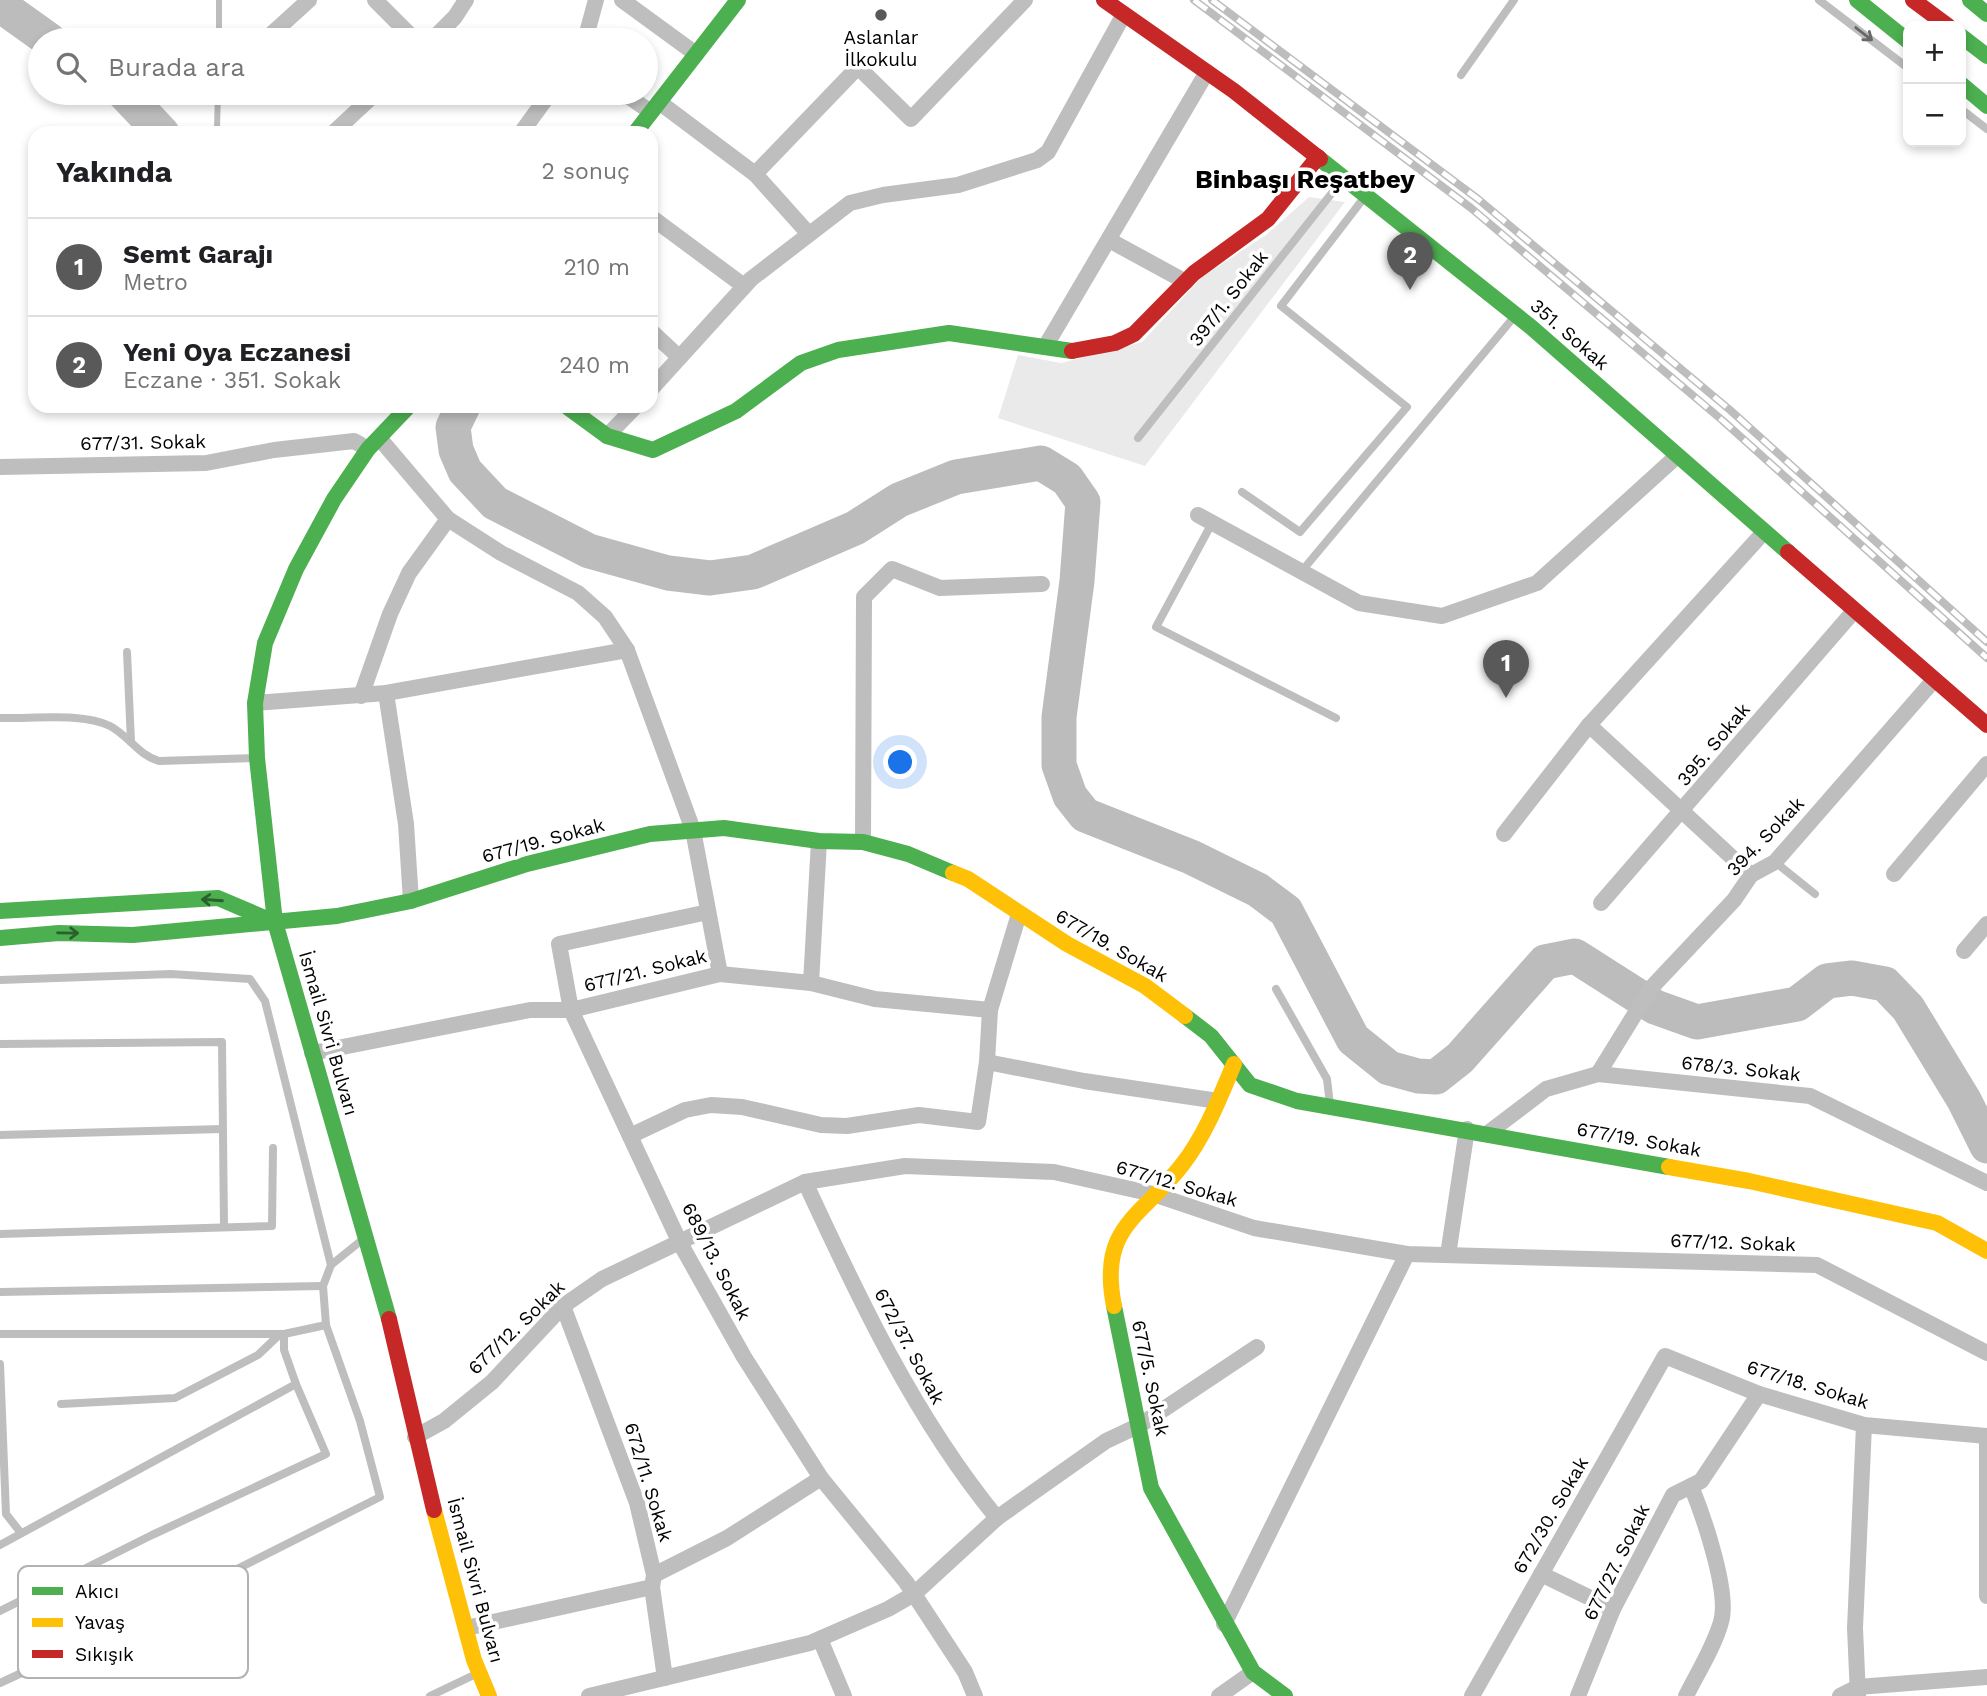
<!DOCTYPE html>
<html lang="tr">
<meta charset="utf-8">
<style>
body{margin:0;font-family:"Work Sans",sans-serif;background:#f2f2f2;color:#202124}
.controls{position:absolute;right:21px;top:21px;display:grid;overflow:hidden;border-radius:14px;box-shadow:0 4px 10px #0003}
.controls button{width:63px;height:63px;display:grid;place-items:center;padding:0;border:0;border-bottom:2px solid #e0e0e0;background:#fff;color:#202124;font:35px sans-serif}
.you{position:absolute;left:901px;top:763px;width:24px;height:24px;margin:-18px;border:5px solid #fff;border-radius:50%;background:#1a73e8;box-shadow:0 0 0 10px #1a73e833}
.badge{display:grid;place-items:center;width:46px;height:46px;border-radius:50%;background:#595959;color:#fff;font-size:23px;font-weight:700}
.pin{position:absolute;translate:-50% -58px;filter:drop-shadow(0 2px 4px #0008)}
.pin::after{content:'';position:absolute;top:37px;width:24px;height:21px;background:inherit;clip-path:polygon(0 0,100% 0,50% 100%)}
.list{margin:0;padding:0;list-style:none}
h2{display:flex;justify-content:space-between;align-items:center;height:91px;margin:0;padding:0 28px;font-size:30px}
h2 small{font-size:23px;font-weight:400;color:#757577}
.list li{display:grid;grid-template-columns:46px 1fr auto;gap:21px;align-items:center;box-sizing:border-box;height:98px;padding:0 28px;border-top:2px solid #e0e0e0}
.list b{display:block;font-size:26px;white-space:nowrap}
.list p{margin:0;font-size:23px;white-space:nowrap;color:#757577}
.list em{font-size:23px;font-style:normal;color:#757577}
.icon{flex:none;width:38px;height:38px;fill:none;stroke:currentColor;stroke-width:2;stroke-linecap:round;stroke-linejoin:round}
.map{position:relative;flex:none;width:1987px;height:1696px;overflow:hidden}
.search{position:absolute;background:#fff;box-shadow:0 4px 10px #0003;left:28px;top:28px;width:630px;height:77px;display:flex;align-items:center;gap:18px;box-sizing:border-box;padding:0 24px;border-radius:38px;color:#757577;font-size:26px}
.panel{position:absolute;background:#fff;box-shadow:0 4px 10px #0003;left:28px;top:126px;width:630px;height:287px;border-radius:21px}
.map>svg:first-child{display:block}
</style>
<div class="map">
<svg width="1987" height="1696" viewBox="0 0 1987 1696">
<rect width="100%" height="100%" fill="#fff"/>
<polygon fill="#eaeaea" points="1309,197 1345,202 1145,466 998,418 1018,355 1061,363 1142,342 1203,276 1266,235"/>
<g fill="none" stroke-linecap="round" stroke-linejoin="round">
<g stroke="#bcbcbc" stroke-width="6">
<polyline points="219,40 219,0"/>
<polyline points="218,93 217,127 221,133"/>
</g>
<g stroke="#bcbcbc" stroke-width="35">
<polyline points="0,5 49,40"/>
<polyline points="124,93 162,133"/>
<polyline points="463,406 453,427 456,450 465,471 495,503 589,551 668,573 710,578 753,572 855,528 899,500 956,477 1041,463 1067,479 1083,502 1077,581 1059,717 1059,765 1070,796 1085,815 1191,857 1258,890 1286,911 1353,1039 1389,1068 1418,1076 1436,1077 1460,1058 1545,962 1575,956 1655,1007 1697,1022 1797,1004 1827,981 1852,978 1885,984 1908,1008 1964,1100 1987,1146"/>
</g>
<g stroke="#bebebe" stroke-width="8">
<polyline points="1819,0 1908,68"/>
<polyline points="1461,75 1514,0"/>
<polyline points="1961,109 1987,129"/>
<polyline points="1138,438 1343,179"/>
<polyline points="1242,492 1300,532 1407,407 1281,306 1363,199"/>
<polyline points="1212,523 1156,627 1336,718"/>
<polyline points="1301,572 1514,317"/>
<polyline points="127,652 131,742"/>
<path d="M0,718c31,1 83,-6 110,8 19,10 28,29 49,35l97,-3"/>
<polyline points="1775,862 1815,894"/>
<polyline points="0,980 171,974 250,979 265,1001 331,1265"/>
<polyline points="1276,989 1327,1079 1330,1105"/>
<polyline points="0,1044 222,1042 224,1227"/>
<polyline points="0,1135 222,1129"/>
<polyline points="0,1234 272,1226 273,1148"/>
<polyline points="0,1292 323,1286"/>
<polyline points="0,1334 284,1334"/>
<polyline points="0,1364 6,1514 21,1533"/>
<polyline points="61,1404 175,1398 258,1355 280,1334"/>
<polyline points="0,1545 296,1384 284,1350 284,1334 326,1325"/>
<polyline points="0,1611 152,1535 326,1454 296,1384"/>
<polyline points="0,1683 136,1620 380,1497 360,1421 326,1325 323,1286 331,1265 362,1240"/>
<polyline points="430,1696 476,1674"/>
</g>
<g stroke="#bebebe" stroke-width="16">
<polyline points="375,0 415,40"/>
<polyline points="622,0 696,54"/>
<polyline points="265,40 309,0"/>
<polyline points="432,40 455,17 466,0"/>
<polyline points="585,40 596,0"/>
<polyline points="623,93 651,112"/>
<polyline points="659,102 755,174 808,233"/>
<polyline points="333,133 376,93"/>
<polyline points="521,133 550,93"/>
<polyline points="755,174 858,67 911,119 1025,0"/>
<polyline points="651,217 744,286"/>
<polyline points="1109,240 1186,282"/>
<polyline points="651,331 679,357"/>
<polyline points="1045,347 1207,72"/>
<polyline points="651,389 751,279 850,203 883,195 958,185 1037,160 1048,152 1124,14"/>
<polyline points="607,436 636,406"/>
<polyline points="380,439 448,519 501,553 578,593 605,617 627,650 693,830 720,974"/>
<polyline points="0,467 206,463 274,450 354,441 368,449"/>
<polyline points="1198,515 1359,603 1442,616 1537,583 1677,456"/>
<polyline points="386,693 406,824 411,901"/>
<polyline points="361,696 390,614 409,573 448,519"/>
<polyline points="255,703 386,693 627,650"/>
<polyline points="1504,834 1589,725"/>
<polyline points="863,842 864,597 892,569 940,588 1042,584"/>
<polyline points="1894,874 1987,764"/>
<polyline points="1751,875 1589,725 1764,532"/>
<polyline points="1601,903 1854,611"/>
<polyline points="708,912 559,944 571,1010 680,1243 744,1357 821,1478 906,1582 965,1672 975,1696"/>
<polyline points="1964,951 1987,924"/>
<polyline points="811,983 819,841"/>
<polyline points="312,1053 530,1010 571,1010 720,974 811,983 875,999 990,1010"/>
<polyline points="987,1062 1084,1081 1218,1101"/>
<polyline points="1598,1074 1651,988 1734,900 1751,875 1775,862 1934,680"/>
<polyline points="1488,1133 1546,1089 1598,1074 1810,1096 1987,1183"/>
<polyline points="630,1136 685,1110 711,1105 742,1107 821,1125 847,1126 919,1115 978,1122 987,1062 990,1010 1019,914"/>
<path d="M805,1182c54,117 110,236 192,336"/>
<polyline points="1448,1255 1467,1129"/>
<polyline points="563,1306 637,1503 654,1575 652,1587 665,1678"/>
<polyline points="1987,1436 1987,1596"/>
<polyline points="415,1437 444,1421 492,1382 563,1306 602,1279 805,1182 905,1166 1054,1172 1153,1194 1254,1228 1407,1254 1817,1265 1987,1353"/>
<polyline points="1541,1574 1613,1609"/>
<polyline points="654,1575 727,1538 821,1478"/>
<polyline points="1224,1624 1407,1254"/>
<polyline points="466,1628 652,1587"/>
<polyline points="820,1639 844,1696"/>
<polyline points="589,1696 810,1643 888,1609 914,1594 997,1518 1106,1441 1140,1425 1257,1347"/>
<polyline points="1219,1696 1253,1672"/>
<polyline points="1472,1696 1665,1356 1759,1394 1864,1425 1987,1436"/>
<polyline points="1578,1696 1613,1609 1673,1495 1701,1481 1759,1394"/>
<path d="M1686,1696c12,-24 28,-49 35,-74 9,-29 -18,-107 -30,-136"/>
<polyline points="1840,1696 1858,1687 1987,1677"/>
<polyline points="1858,1696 1855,1628 1864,1425"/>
</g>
<g stroke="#4caf50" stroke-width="16">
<polyline points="1857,0 1908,41"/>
<polyline points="1970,0 1987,14"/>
<polyline points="1961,36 1987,56"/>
<polyline points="1961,84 1987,106"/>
<polyline points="635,133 738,0"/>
<polyline points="1320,159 1531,327 1788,552"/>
<polyline points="566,406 607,436 653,450 736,411 801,363 838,350 949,333 1072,351"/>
<polyline points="0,911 218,898 272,921"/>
<polyline points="0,938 59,933 133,935 337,916 411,901 527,864 650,834 724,828 819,841 863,842 908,854 953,873"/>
<polyline points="1185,1016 1211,1036 1250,1085 1297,1101 1669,1167"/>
<polyline points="1114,1306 1151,1488 1253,1672 1285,1696"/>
<polyline points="389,1319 275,922 257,758 255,703 265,643 296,569 334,499 368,449 409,406"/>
</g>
<g stroke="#ffc107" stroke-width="16">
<polyline points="953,873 968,879 1067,944 1145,986 1185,1016"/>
<polyline points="1669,1167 1749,1181 1937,1223 1987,1251"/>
<path d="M1114,1306c-16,-80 28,-89 68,-141 23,-29 38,-68 52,-101"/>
<polyline points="434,1510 474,1660 489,1696"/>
</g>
<g stroke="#c62828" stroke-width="16">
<polyline points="1104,0 1234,91 1320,159"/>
<polyline points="1913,0 1948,26"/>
<polyline points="1072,351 1115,343 1134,334 1194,273 1268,219 1318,157"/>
<polyline points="1788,552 1987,725"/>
<polyline points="389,1319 434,1510"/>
</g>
<defs>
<g id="rail">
<polyline points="1194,0 1471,208 1722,420 1987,658"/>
<polyline points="1212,0 1478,199 1730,410 1987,642"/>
</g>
</defs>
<use href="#rail" stroke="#bdbdbd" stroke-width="8"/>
<use href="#rail" stroke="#fff" stroke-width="5" stroke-dasharray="16" stroke-linecap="butt"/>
</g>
<defs><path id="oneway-shaft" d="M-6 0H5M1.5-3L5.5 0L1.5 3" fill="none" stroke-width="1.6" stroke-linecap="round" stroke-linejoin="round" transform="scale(1.75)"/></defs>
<use stroke="#686868" href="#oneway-shaft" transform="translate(1864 34) rotate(38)"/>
<g stroke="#2a602c">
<use href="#oneway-shaft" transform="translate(212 900) rotate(-176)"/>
<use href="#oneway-shaft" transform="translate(68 933) rotate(1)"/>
</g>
<circle fill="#595959" stroke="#fff" stroke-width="2.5" cx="881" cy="15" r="7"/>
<g text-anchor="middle" stroke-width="7" stroke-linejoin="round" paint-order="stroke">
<g font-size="19" fill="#000" stroke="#fff">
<text x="881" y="44">Aslanlar<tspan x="881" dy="22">İlkokulu</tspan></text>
</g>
<g font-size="19" fill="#000" stroke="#fff">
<text transform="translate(1228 298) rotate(-52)" y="7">397/1. Sokak</text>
<text transform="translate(1570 334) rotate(41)" y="7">351. Sokak</text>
<text transform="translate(143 442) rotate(-1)" y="7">677/31. Sokak</text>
<text transform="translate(1713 744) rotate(-50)" y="7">395. Sokak</text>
<text transform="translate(1765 836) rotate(-46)" y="7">394. Sokak</text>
<text transform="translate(543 840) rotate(-15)" y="7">677/19. Sokak</text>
<text transform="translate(1112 945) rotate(30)" y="7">677/19. Sokak</text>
<text transform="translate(645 970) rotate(-14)" y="7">677/21. Sokak</text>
<text transform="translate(329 1033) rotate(74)" y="7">İsmail Sivri Bulvarı</text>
<text transform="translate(1741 1068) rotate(6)" y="7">678/3. Sokak</text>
<text transform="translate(1639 1139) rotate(10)" y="7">677/19. Sokak</text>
<text transform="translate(1177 1183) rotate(16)" y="7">677/12. Sokak</text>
<text transform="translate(1733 1242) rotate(2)" y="7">677/12. Sokak</text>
<text transform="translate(717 1261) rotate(63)" y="7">689/13. Sokak</text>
<text transform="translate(516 1327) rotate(-44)" y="7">677/12. Sokak</text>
<text transform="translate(910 1346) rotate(62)" y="7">672/37. Sokak</text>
<text transform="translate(1151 1378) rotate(78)" y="7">677/5. Sokak</text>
<text transform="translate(1808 1384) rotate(17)" y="7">677/18. Sokak</text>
<text transform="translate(649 1482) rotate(73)" y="7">672/11. Sokak</text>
<text transform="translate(1550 1515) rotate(-60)" y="7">672/30. Sokak</text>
<text transform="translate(1616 1562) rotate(-64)" y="7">677/27. Sokak</text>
<text transform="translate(476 1580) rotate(75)" y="7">İsmail Sivri Bulvarı</text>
</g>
<g font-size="26" font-weight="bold" fill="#000" stroke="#fff">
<text x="1305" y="188">Binbaşı Reşatbey</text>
</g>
</g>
<rect x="18" y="1566" width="230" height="112" rx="10" fill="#fff" stroke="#b2b2b2" stroke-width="2"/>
<rect x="32" y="1587" width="31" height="8" fill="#4caf50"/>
<rect x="32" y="1618" width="31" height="9" fill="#ffc107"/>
<rect x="32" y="1650" width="31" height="8" fill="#c62828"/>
<g font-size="19" fill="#000">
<text x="75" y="1598">Akıcı</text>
<text x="75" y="1629">Yavaş</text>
<text x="75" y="1661">Sıkışık</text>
</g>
</svg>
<div class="controls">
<button>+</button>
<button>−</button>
</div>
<div class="you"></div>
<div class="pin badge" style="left:1506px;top:698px">1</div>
<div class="pin badge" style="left:1410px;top:290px">2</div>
<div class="search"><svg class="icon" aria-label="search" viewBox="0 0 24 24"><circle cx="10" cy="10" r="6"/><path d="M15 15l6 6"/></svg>Burada ara</div>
<section class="panel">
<h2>Yakında<small>2 sonuç</small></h2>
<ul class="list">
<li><span class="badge">1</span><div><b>Semt Garajı</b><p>Metro</p></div><em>210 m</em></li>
<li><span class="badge">2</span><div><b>Yeni Oya Eczanesi</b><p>Eczane · 351. Sokak</p></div><em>240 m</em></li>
</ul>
</section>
</div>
